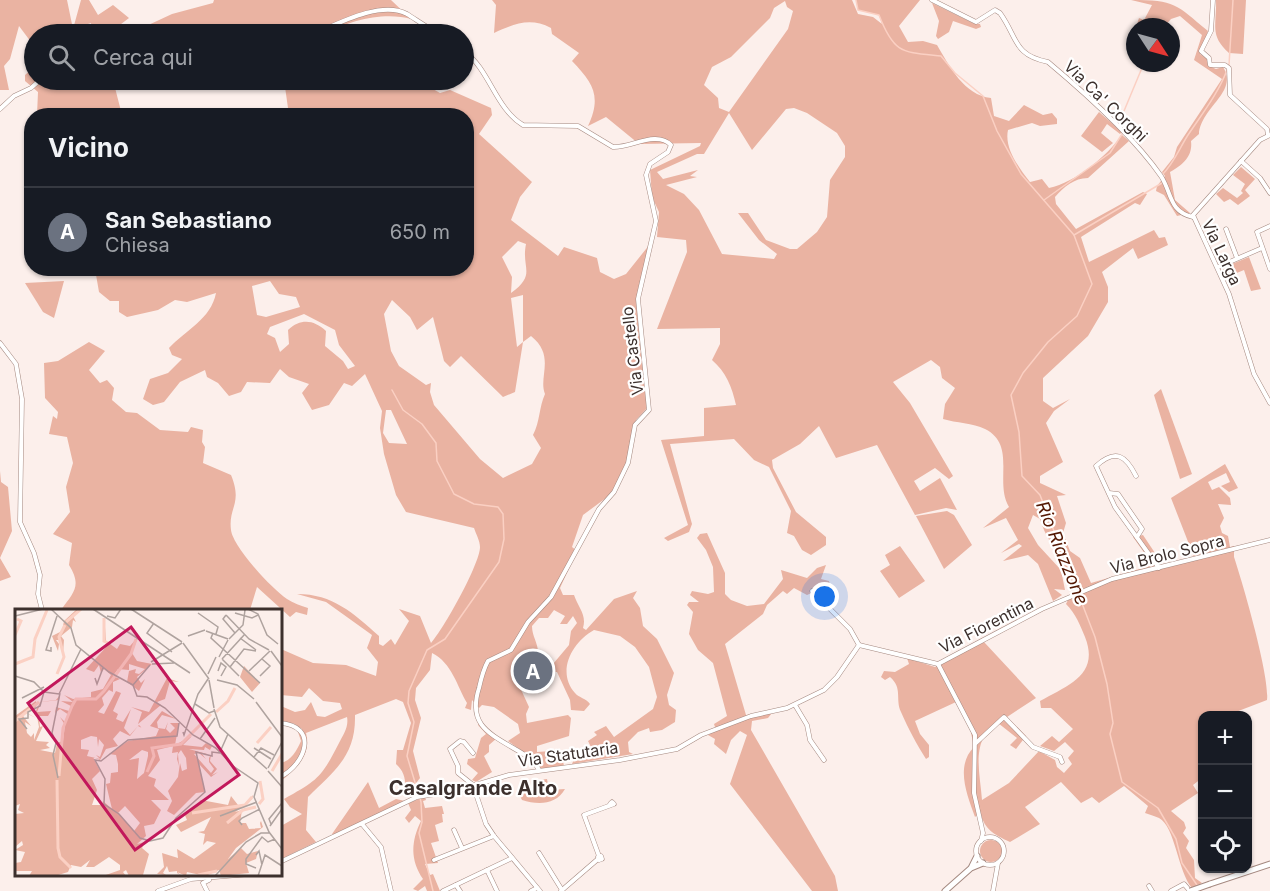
<!DOCTYPE html>
<html lang="it">
<meta charset="utf-8">
<style>
body{margin:0;font-family:Inter,sans-serif;background:#20242c;color:#f1f3f6}
.controls{position:absolute;right:18px;bottom:18px;display:grid;overflow:hidden;border-radius:12px;box-shadow:0 2px 4px #0004}
.controls button{width:54px;height:54px;display:grid;place-items:center;padding:0;border:0;border-bottom:2px solid #363941;background:#171b24;color:#f1f3f6;font:30px sans-serif}
.compass{position:absolute;left:1126px;top:18px;width:54px;height:54px;border-radius:50%;background:#171b24;box-shadow:0 2px 4px #0004;rotate:126deg}
.you{position:absolute;left:825px;top:597px;width:21px;height:21px;margin:-15px;border:4px solid #fff;border-radius:50%;background:#1a73e8;box-shadow:0 0 0 9px #1a73e833}
.badge{display:grid;place-items:center;width:39px;height:39px;border-radius:50%;background:#d93025;color:#fff;font-size:20px;font-weight:700}
.pin{position:absolute;translate:-50% -50%;border:3px solid #fff;box-shadow:0 2px 6px #0006}
.list{margin:0;padding:0;list-style:none}
h2{display:flex;justify-content:space-between;align-items:center;height:78px;margin:0;padding:0 24px;font-size:26px}
h2 small{font-size:20px;font-weight:400;color:#9ea1a6}
.list li{display:grid;grid-template-columns:39px 1fr auto;gap:18px;align-items:center;box-sizing:border-box;height:90px;padding:0 24px;border-top:2px solid #363941}
.list b{display:block;font-size:22px;white-space:nowrap}
.list p{margin:0;font-size:20px;white-space:nowrap;color:#9ea1a6}
.list em{font-size:20px;font-style:normal;color:#9ea1a6}
.icon{flex:none;width:33px;height:33px;fill:none;stroke:currentColor;stroke-width:2;stroke-linecap:round;stroke-linejoin:round}
.map{position:relative;flex:none;width:1270px;height:891px;overflow:hidden}
.search{position:absolute;background:#171b24;box-shadow:0 2px 4px #0004;left:24px;top:24px;width:450px;height:66px;display:flex;align-items:center;gap:15px;box-sizing:border-box;padding:0 21px;border-radius:33px;color:#9ea1a6;font-size:22px}
.panel{position:absolute;background:#171b24;box-shadow:0 2px 4px #0004;left:24px;top:108px;width:450px;height:168px;border-radius:24px}
.map>svg:first-child{display:block}
</style>
<div class="map">
<svg width="1270" height="891" viewBox="0 0 1270 891">
<rect width="100%" height="100%" fill="#fcefeb"/>
<g fill="#eab3a2" fill-rule="evenodd">
<polygon points="0,0 67,0 73,29 81,0 89,0 98,15 113,5 129,18 108,34 92,34 91,23 88,24 89,34 76,34 73,31 72,34 34,34 34,46 19,26 10,59 4,66 9,90 0,90"/>
<path d="M214,0h177l20,19c-24,-7 -63,0 -82,15h-200l43,-20 41,-11z"/>
<path d="M492,0h360l6,14 15,3 9,7 -3,-9 -21,-5 -2,-10h64l-21,26 9,16 15,-1 14,4c13,22 27,50 54,53l3,18 15,5 15,-16 19,10 9,-2 5,6v5l-17,2 -8,-3 -24,7c-4,18 11,38 22,52l12,-3 7,9c27,-6 57,-31 73,-53l7,6 -41,37c-14,0 -24,9 -33,19l1,7 20,25 67,-37 4,2 -7,11 -5,-2 -54,34 8,25 65,-32 5,8 6,-1 3,8 -30,14 -5,-11 -31,24 6,15v15l-20,34 -45,42v23l10,7 17,-9 -16,12 -8,12 17,39 -23,14v7l26,12 -9,1 9,27 -3,10 7,18 10,7 11,25 62,-18 -20,-28 10,-2 20,30 31,-8 -23,-59 54,-34 13,24 -9,4 -8,-6 9,-4 -4,-9 -18,9 4,8 7,-3 11,11 1,7 -13,-1 6,14 -4,8 2,7 6,3 2,11 4,-1v11c9,27 36,120 33,143l-39,15 -26,1v62l-9,7 5,8 -27,18 13,11 2,6 -3,5 6,8 -3,7 8,12 1,18 7,5 -10,5c-14,-16 -17,-62 -33,-70 -4,-2 -9,-3 -14,-5l3,-7 -24,-20 -25,17 -7,-6 -11,6 -20,-21 -36,25 15,17 -30,18c-17,-8 -25,-12 -30,-30l-5,5c-8,-22 -20,-51 -1,-70l-5,-24 -13,-21 -41,19 5,13 9,11v12l-3,2c-9,-14 -18,-31 -25,-47 -6,-13 2,-24 -11,-35l-5,3 -4,-3 3,-6 11,1 14,-8 -2,-6 28,9 49,-25 52,56 -29,19 19,19 -10,13 -6,-4 7,-7 -19,-15c-28,16 -18,49 -16,77l27,-17 30,-32 16,9 2,7 7,6 8,-9 -4,-6 6,-7 -9,-9 -11,9 -14,-5 12,-10 7,6 14,-13 -22,-21h-10l-1,-7c28,-16 60,-26 45,-64 -5,-12 -9,-23 -19,-33 2,-4 5,-9 5,-14 1,-20 -26,-50 -31,-71l-7,-4 -5,13 10,17 23,25 4,20 -11,-1 8,6 -9,6 -15,-37 -10,-9 -25,6 19,-15 -3,-2 -18,9 17,-13 -12,-22 -23,10 26,-21c-15,-25 8,-62 -24,-78 -12,-6 -29,-6 -42,-10l2,-15 10,-16 -13,-10 -2,-11 -9,-7 -38,22 17,21 43,73 -4,3 -14,-11 -21,13 6,10 20,-13 17,32 -11,-2 -31,7 -38,-70 -41,13 -17,-32 -19,18 -28,16 1,8 23,44 30,25v8l-15,10 -9,-5 -8,-14 -7,-3 4,-22 -22,-44 -15,-7 -20,-21 -64,5 22,80 -3,8 -21,9 -4,-3 24,-13 -27,-85 43,-4v-28l32,-3c-4,-18 -10,-33 -24,-45l8,-16v-16l-63,1 30,-77 -1,-12 -29,-3 2,-25 -7,-15 -2,-27 50,-24 1,-3 -62,1 -33,-27 -18,9c14,-30 5,-43 -16,-65l7,-8 -27,-19 -1,-6c-21,-11 -37,-4 -57,5l2,-28zM785,1l2,6 6,4 -5,18 -59,83 -10,-4 -1,-10 -14,-13 8,-18 19,-10 39,-39 4,-10zM794,108l13,5 30,20 8,13v11l-15,23 -3,37 -10,15 -20,17h-7l-24,-9 -18,-27h-10l21,27 18,14 -3,5 -52,-5 -23,-44 -15,-16 -18,-9 31,-8 -7,-1 8,-6 -35,9 -6,-7 40,-18h7l25,-41 23,37 34,-41z"/>
<path d="M1131,0c45,0 44,4 77,31l-8,23 7,5 2,7 7,3 7,-2c16,25 -22,40 -24,67l-8,7c2,15 -8,24 -21,31l5,28 15,13 -13,3 -13,-21 -8,-4 1,-5 8,-10 -3,-4 12,-15 3,-10 45,-68 -28,-19 8,-25 -22,-19 -9,3 -7,8h-28l3,-9 5,2 8,-15z"/>
<path d="M1216,0h30l-3,54 -14,-1c-20,-18 -12,-28 -13,-53z"/>
<polygon points="932,3 975,24 980,24 981,27 976,29 953,21 949,32 938,39 936,36 939,21"/>
<polygon points="34,67 34,80 113,80 122,115 37,115 38,92 25,81 25,75"/>
<path d="M284,80h133l23,13 10,-3 41,18 1,7 -13,19 53,48 -12,15 -9,23 47,36 6,-9 33,11 3,14 14,7 12,-5 24,-30 -13,50 10,114 -11,12 -10,43 -12,29 -31,23 -11,32 5,4 -17,37 3,7h11c4,12 13,20 9,33l3,2 28,-31 23,-8 -4,7 7,10 3,18 14,13 17,34 -7,22 2,10 7,5 -1,12 -13,8 -12,2 -1,-4 -11,4 -10,10 1,10 4,2 -61,10 3,-7 7,1 11,-7 -5,-10 9,-6 -3,-3 12,-6 8,11 39,-28 4,-12 -8,-30 -14,-20 -15,-11 -26,-6c-22,12 -38,42 -19,63 4,5 11,5 15,11l-6,7 -13,-1 -1,-10 -13,-28 -22,1 4,-6 14,-3 16,-19 2,-14 6,-8 -4,-7 -6,8h-7l5,-8 -11,-6 -6,8h-9l-7,8c0,11 7,18 6,29 -2,13 -16,17 -20,28l11,24 -3,7 1,9 41,-8 3,3 -2,18 -32,10v6l14,-1 7,-3 3,3 3,15 -23,3 -5,-8 -28,-20 12,-8 -2,-9 -24,-17 -12,-2 -3,3 -7,-8 -1,10 -6,-2 2,-5c-10,-17 -15,-40 -35,-50l-2,17 -14,18 -1,12 6,18 -8,33 7,27 -10,13 -5,2c1,-12 0,-21 -9,-29l1,-14h6l8,-27 -8,-21 -7,-3 -41,16c1,41 -21,56 -47,82l-2,33 10,12 -35,17v-33l21,-12 -12,-7 -6,-8c34,-19 37,-21 55,-56 4,-8 10,-16 8,-26l-41,16c6,21 -10,36 -25,48v-18c10,-2 16,-13 20,-22l-3,-9 4,-3 -9,-6 -12,3v-20l14,6 10,-2 6,-8 6,14 8,1 17,-8 -2,-6 -17,-2 -14,-13 -7,9 -21,-2v-46l32,14 33,2 30,11 2,-14 -11,-14 5,-13 -46,-33 -29,-8c36,0 56,19 82,42v8l4,2 8,-7 4,6 14,-24 -10,-12 21,7 11,27c12,-13 49,-79 49,-96 0,-6 -4,-13 -6,-19l-68,-16 -10,-17 -12,-41 -4,-26 2,-17 -17,-37 -13,12 -8,-3 -15,22 -17,5 -10,-17 7,-9 -20,-7 -9,-8 -10,14 -23,-1 -6,10 -12,4 -11,-13 -11,-6 -2,-7 -25,12 -16,20 -11,3 -10,-6 7,-20 18,-6 14,-14 -10,-4 -3,-7c17,-18 42,-29 47,-55l-29,9 -12,-2 -17,10 -31,7 -8,-5v-11h-9l-11,-9 -4,-23 371,-1v-152l-177,-1zM518,241l8,3c-5,25 11,30 -15,49l1,-16 -10,-20zM270,281l9,13 17,3 4,10 -34,10 -9,-2 -5,-29zM523,295v47l-6,5 -6,-49zM392,300l18,17 7,13 16,-13 11,44 6,6 11,-11 42,41 12,-5 8,-50 8,-6c25,20 7,41 14,58 -6,13 -5,28 -12,41l8,13 -9,16 -29,14 -23,-19 -46,-54 -4,-13 1,-9 -5,2 -27,-19 -8,-15 -7,-37zM304,314l31,16 4,15 16,21 -7,3 -5,-8 -18,-15 1,-15c-12,-11 -25,-13 -38,-1l1,14 -9,8 -5,-14 -8,-4 3,-7zM386,410h5l16,34 -18,-1 -6,-10z"/>
<polygon points="1099,112 1122,132 1120,134 1107,124 1101,133 1113,143 1102,152 1081,136"/>
<polygon points="1241,167 1255,179 1245,190 1250,196 1238,205 1230,199 1224,202 1216,194 1223,188 1237,198 1243,193 1241,191 1245,184 1233,175"/>
<polygon points="1249,257 1261,289 1251,291 1244,270 1227,277 1222,268"/>
<polygon points="64,281 54,318 43,312 25,283"/>
<path d="M89,342l16,9 -16,19 11,13 7,-3 7,8 -2,12 14,12 11,1 23,17 28,2 3,-5 12,3 -1,12 3,5 -2,16 28,12c12,29 -3,32 0,55 2,17 41,59 56,69 6,4 14,7 21,9l-1,7 -11,-3 -6,5 -33,-30 -7,23h-189c13,-18 21,-24 8,-45l3,-22 -19,-9 17,-22 -4,-25 7,-24 -6,-26 -18,-3 4,-18 4,3 1,-7 -13,-14 -1,-35 14,-2z"/>
<polygon points="1161,389 1192,474 1180,479 1154,395"/>
<polygon points="0,471 1,482 8,487 12,531 0,558 11,577 0,581"/>
<polygon points="947,511 954,515 972,545 944,569 916,516"/>
<polygon points="707,533 725,573 725,594 731,600 747,606 764,604 783,579 781,570 807,578 817,568 826,565 821,579 829,581 830,585 824,592 816,591 807,595 794,588 787,594 783,591 767,605 763,614 725,644 746,715 772,713 768,718 752,721 751,730 835,876 838,891 812,891 730,784 747,735 740,731 731,740 726,754 714,744 715,739 708,735 716,730 714,724 727,716 713,663 698,650 689,634 693,612 687,605 689,602 699,602 690,595 692,591 708,594 714,592 713,567 706,550 697,538 700,534"/>
<polygon points="900,546 925,581 899,598 880,571 890,565 885,555"/>
<polygon points="479,723 497,738 489,745 489,752 484,756 492,772 476,782 472,780 478,773 467,764 468,759 475,758 481,738 486,734 478,725"/>
<path d="M547,779l2,11 16,-1c-9,16 -27,16 -43,11l-3,-6 6,-5 19,-1 -2,-6 -4,-2z"/>
<polygon points="368,782 379,808 396,799 405,801 336,835 332,834"/>
<path d="M425,797l1,3 -3,1 2,7 17,-2 2,8h-2l1,8 -8,3 4,16 -8,2 7,20 -13,1 5,11 3,-1 7,17h-13l-2,-5 -7,5 -5,-2 10,-10c-13,-19 -12,-38 -2,-58l-6,-5 -6,7 -4,-5 6,-8 -3,-7z"/>
<circle cx="991" cy="851" r="11"/>
</g>
<g fill="none" stroke-linecap="round" stroke-linejoin="round">
<g stroke="#fbd0c3" stroke-width="1.5">
<path d="M856,0l2,10 21,5c15,39 23,37 62,41l14,17 28,23 14,35 24,43 53,61 18,49 -15,32 -29,26 -25,31 -12,22 8,37 3,44 18,19 55,142 12,47 6,39 -3,11 12,48 36,26 18,31 6,24 19,28"/>
<polyline points="1229,65 1233,0"/>
<polyline points="1119,123 1144,63"/>
<path d="M1162,175c12,-12 17,-26 26,-40 14,-21 30,-41 39,-65"/>
<polyline points="1044,200 1110,153 1122,134"/>
<polyline points="1074,235 1162,183"/>
<polyline points="392,390 403,410 422,424 436,443 437,461 454,494 474,504 498,507 503,514 504,539 499,562 445,639 427,650 409,691 408,703 414,722 407,756 421,802 422,822 419,833 433,891"/>
</g>
<defs>
<g id="minor">
<path d="M932,0l44,22 19,-12 5,3c18,25 13,42 48,49 37,31 86,75 113,114 11,17 8,36 32,41"/>
<polyline points="1213,0 1211,31 1201,51 1209,58 1210,65 1225,65 1229,68 1230,95 1267,129 1268,135"/>
<path d="M314,34c23,-10 67,-34 93,-20 11,7 21,14 32,20"/>
<path d="M464,51c26,19 31,57 59,74l55,1 35,21c18,1 43,-17 58,-2l-3,7 -18,12 -4,11 10,46 -18,78 11,111 -14,15 -7,38 -14,29 -15,17 -48,88 -23,25 -17,28 -23,11c-5,9 -7,18 -9,27 -11,35 7,44 36,61 9,5 20,12 24,21"/>
<polyline points="0,109 14,96 31,88 40,80"/>
<polyline points="1270,135 1260,140 1193,215 1229,294 1254,374 1270,403"/>
<polyline points="1241,161 1260,178 1270,193"/>
<polyline points="1270,226 1257,232 1270,269"/>
<polyline points="1226,229 1237,258"/>
<polyline points="1218,267 1262,248"/>
<polyline points="0,343 16,364 22,399 20,522 34,553 40,575 38,594 42,610"/>
<path d="M1136,476c-10,-20 -20,-28 -40,-10l19,41 44,61"/>
<polyline points="1109,493 1118,494 1142,529 1137,537"/>
<polyline points="812,591 850,629 859,645"/>
<polyline points="938,664 975,735 974,793 983,833 981,841"/>
<polyline points="795,705 807,725 810,740 824,760"/>
<path d="M280,723c39,3 26,41 0,54"/>
<polyline points="976,743 1004,717 1033,747 1060,757 1062,762"/>
<polyline points="473,753 464,742 460,741 450,749 458,766 458,773 473,785 486,824 494,836 540,891"/>
<polyline points="362,824 381,847 391,891"/>
<polyline points="454,830 462,848"/>
<circle cx="990" cy="851" r="14"/>
<polyline points="539,853 562,890"/>
<polyline points="599,856 584,815 614,804 612,802 610,804"/>
<polygon points="601,856 602,859 599,860 598,857"/>
<polyline points="434,860 494,836"/>
<polyline points="280,862 417,797 455,791 509,775 620,760 677,749 701,735 751,716 787,708 824,690 837,677 859,645 938,664 1042,609 1112,579 1270,540"/>
<polyline points="487,870 497,891"/>
<polyline points="456,885 460,891"/>
<polyline points="1149,886 1152,891"/>
<polyline points="158,891 191,879 250,874"/>
<polyline points="207,891 203,883 209,880"/>
<polyline points="443,891 512,858"/>
<polyline points="531,891 537,888"/>
<polyline points="561,891 598,859"/>
<polyline points="993,891 998,863"/>
<polyline points="1171,891 1184,884 1190,891"/>
</g>
<g id="major">
<polyline points="972,866 977,856"/>
<polyline points="1210,884 1270,864"/>
<polyline points="945,891 971,868 983,863"/>
</g>
</defs>
<use href="#minor" stroke="#a58980" stroke-width="5"/>
<use href="#major" stroke="#a58980" stroke-width="7"/>
<use href="#minor" stroke="#fff" stroke-width="4"/>
<use href="#major" stroke="#fff" stroke-width="5"/>
<defs>
<polyline id="major-bridge" points="1190,891 1210,884"/>
</defs>
<use href="#major-bridge" stroke="#a58980" stroke-width="7" stroke-linecap="butt"/>
<use href="#major-bridge" stroke="#fff" stroke-width="5"/>
</g>
<g text-anchor="middle" stroke-width="4.5" stroke-linejoin="round" paint-order="stroke">
<g font-size="16" fill="#3c302d" stroke="#fff">
<text transform="translate(1106 101) rotate(44)" y="6">Via Ca' Corghi</text>
<text transform="translate(1222 252) rotate(65)" y="6">Via Larga</text>
<text transform="translate(632 351) rotate(-97)" y="6">Via Castello</text>
<text transform="translate(1167 554) rotate(-14)" y="6">Via Brolo Sopra</text>
<text transform="translate(986 625) rotate(-27)" y="6">Via Fiorentina</text>
<text transform="translate(568 754) rotate(-8)" y="6">Via Statutaria</text>
</g>
<g font-size="18" font-style="italic" fill="#541804" stroke="#fff">
<text transform="translate(1062 553) rotate(68)" y="6">Rio Riazzone</text>
</g>
<g font-size="20" font-weight="bold" fill="#3c302d" stroke="#fff">
<text x="473" y="795">Casalgrande Alto</text>
</g>
</g>
<g transform="translate(15 609)">
<rect width="267" height="267" fill="#fcefeb"/>
<path d="M62,0h5l-9,7 3,6 -3,-2 -1,7 -11,9 3,4 -1,14 -3,-14h-4l3,4 -1,7 -6,-15 10,-5 2,-10zM90,18l1,14 11,8 3,-5 10,2 8,-9 -6,16 5,8 15,3 -15,13 4,6 4,-4 -6,12 -12,-9 2,-11 7,-2 -1,4 4,1 6,-5 -16,-5v6l-11,-1 -5,7 7,3 -7,3v10l-4,-2 -7,8 2,7 -6,7 6,2 12,-23 5,2 -8,18 5,3 -2,5 7,3 8,-13 -7,19 6,7 8,-9 1,-1 3,3 -4,-2 -8,10 -10,-5 -7,8 5,7 -12,3 -6,11 -7,-3 7,14 -8,8 5,11 -5,15h10l1,-4 9,8 -6,-25 4,-1 1,-10 7,-1v-8l-2,-9 -7,-1 19,-13 28,-5 3,-7 -9,-3 12,-15 14,8 -14,-4 -5,7 1,6 7,1 3,-7 -2,7 4,4 5,-5 -5,-5h9l-4,22 17,-9 -9,9 19,2 4,-4 10,5 4,5 -8,-7 -2,4 -5,-3 -1,3 -15,-1 18,5h-5l4,5 -7,-6 -5,1 17,19 3,-4 -5,-7v-4l2,-3 -1,6 7,8 -5,6 6,-3 -7,5 -12,-13 6,28 -9,1 -22,22 -7,-4 5,-10 -4,-10 10,-14 2,-14 2,8 5,-2 -1,-11 -5,-8 -3,4 1,12 -2,-7 1,-7 -6,1 1,-7 -16,4 3,10 -12,16 8,3 -2,7 15,14h-18l10,10 -7,14 -10,2 2,10 -9,8 8,-2 -3,6 7,6 -6,21 -14,1 -3,-6 -3,2 3,4h-23l17,-6v-5l-11,-8 -15,10h-8l4,-7 -9,7 -10,-2 -3,7 -13,4h-26l3,-5h-17v-8l6,-1 4,-10 -10,-2 8,-5 -1,-4 -7,6v-33l9,-1 -6,-3 2,-6 -5,2v-90l21,-15v6l-9,6 9,5 -10,-5 -3,3 8,10 -6,-4 2,11 4,4 3,-4v7l5,-13 -3,-16 4,-9 16,-2 4,-5 -1,5 -18,2 -4,10 14,-1 -3,5h-9l1,11 3,-1 -7,15 13,1 -3,3 4,3 -10,2 15,3 2,-10 6,-2 2,-16 -5,-8 5,5 4,-7 -9,-6 -5,4 1,-6 13,4 2,-5 -10,-5 12,1 -9,-7 9,4 18,-2v-5l12,-3 8,-14 -7,-6 -3,4 -2,-8 -5,7 -8,-3 23,-25 -6,-5zM76,127l6,1 1,10 1,-8 5,6 -4,12 -4,-2 4,4 -13,-3 2,-6 -8,-1v-9zM127,141l6,2v4l-4,17 -7,6 2,-21 -10,2zM110,197l15,17 -6,8 -16,-18zM229,57l16,17 -8,9 -12,-15zM152,69l12,4 -9,-1 -5,18 -8,3 4,3 -23,19 4,-12 -11,-5 18,5zM238,186l-1,4 -5,5 -12,8 7,-2 -2,13h6l3,6 12,-1 -1,-5 1,-2 2,6 -27,21 -8,11 13,-11 6,6 11,-3 -2,8 -10,4 3,10 -28,3 -2,-6 -14,6 -18,-4 -1,4 -9,-4 5,4 -5,-3v-2l-8,1 -2,-6 -4,7 3,2 -9,-1 7,-7 -2,-14 16,5 -1,-9 17,10 22,-16 -9,-2 -4,4 2,-11 -7,-2 6,-1 7,-14 -30,15 -5,-7 11,-5 -3,-7h5l12,-13 27,5 3,-9 7,9h6z" fill="#eab3a2" fill-rule="evenodd"/>
<path fill="none" stroke="#fbd0c3" stroke-width="3" d="M89,9v23l4,2M51,13l15,-13M0,26l6,-14 -4,-2M0,55l18,-7 2,-18 12,-29M42,65l7,-17 -5,-20 6,-12M201,103l12,-11 7,-13M0,112l24,-19M242,134l14,-16M257,162l10,-17M132,163l7,-16 -2,-8 29,-4 30,-30M44,167l4,-48 9,-22 4,-7h20l8,-8 27,-37 5,-15M42,171l1,68 2,9 11,11M244,195l4,-5 -3,-18M177,204l53,-8 7,-8M212,214l16,-13 13,-3M183,266l19,-4"/>
<path fill="none" stroke="#afa39f" stroke-width="1.5" d="M36,0l20,19 5,17 33,27 24,13M78,0l97,64M116,0l51,33M233,0l10,5 9,21 11,9M183,4l20,14 -2,7M220,4l17,5 6,-3M211,6l23,24 20,11M211,6l-3,4 12,14M0,7l28,-7M92,7l8,2 6,-9M139,14l-7,10 25,19M191,22l22,8M198,24l-2,5 49,45M173,27l17,-6M225,29l16,12M214,30l14,-14 2,-15M168,34l26,36M36,38v4l-5,-1 11,-34M256,42l11,15M204,48l9,-17M207,50l23,-25M207,50l17,17M136,53l31,-19M137,55l22,-1M215,58l14,-18 12,2M203,62l3,-8 5,4 -5,9M234,62l21,-20M193,65l8,-17M0,67l19,6 10,10 15,2 22,-45M245,67l10,-10 -8,-7M80,69l2,6 6,-16M194,71l5,28M202,71l20,5 17,14M118,76l4,11 10,1 18,11 28,27 23,13 17,18 25,17 -4,14 15,35 13,17M118,76l17,-20M7,89l22,-11M241,93l26,35M180,95l14,9 5,-2M199,100l6,18 47,42M164,114l-2,13 -49,4 -27,21 -6,-1 10,19 -1,25 15,10 21,24 10,3 13,-3 13,-20 29,-26 -9,-40 16,4v-4l8,1M12,120l-8,-10 9,-1v-6l12,-6 4,-14M168,123l1,3 14,-41 10,-15M185,130l15,-21M239,139l17,11M205,143l8,-18M239,148l7,-9 13,7M253,159l14,-26M253,162l14,16M43,169l-5,-23 3,-12 -4,-10 8,-40M205,207l37,-14M256,215l-2,-5 13,-16M227,216l-3,-4 3,-3 18,-9M255,217l12,-17M241,246l3,-4 3,14M241,259l-10,-4v-5l16,-22 6,5 7,-3M200,267l31,-34 15,-9h8M243,267l7,-21 17,11"/>
<path fill="#c2185b" fill-opacity="0.15" stroke="#c2185b" stroke-width="3" d="M116,18l108,148 -104,75 -107,-147z"/>
<rect width="267" height="267" fill="none" stroke="#3c302d" stroke-width="3"/>
</g>
</svg>
<div class="controls">
<button>+</button>
<button>−</button>
<button><svg class="icon" aria-label="locate" viewBox="0 0 24 24"><circle cx="12" cy="12" r="6"/><path d="M12 2v4M12 18v4M2 12h4M18 12h4"/></svg></button>
</div>
<svg class="compass" viewBox="-18 -18 36 36"><path d="M0-13l5 13h-10z" fill="#e53935"/><path d="M0 13l5-13h-10z" fill="#9ea1a6"/></svg>
<div class="you"></div>
<div class="pin badge" style="left:533px;top:671px;background:#6b7280">A</div>
<div class="search"><svg class="icon" aria-label="search" viewBox="0 0 24 24"><circle cx="10" cy="10" r="6"/><path d="M15 15l6 6"/></svg>Cerca qui</div>
<section class="panel">
<h2>Vicino<small></small></h2>
<ul class="list">
<li><span class="badge" style="background:#6b7280">A</span><div><b>San Sebastiano</b><p>Chiesa</p></div><em>650 m</em></li>
</ul>
</section>
</div>
